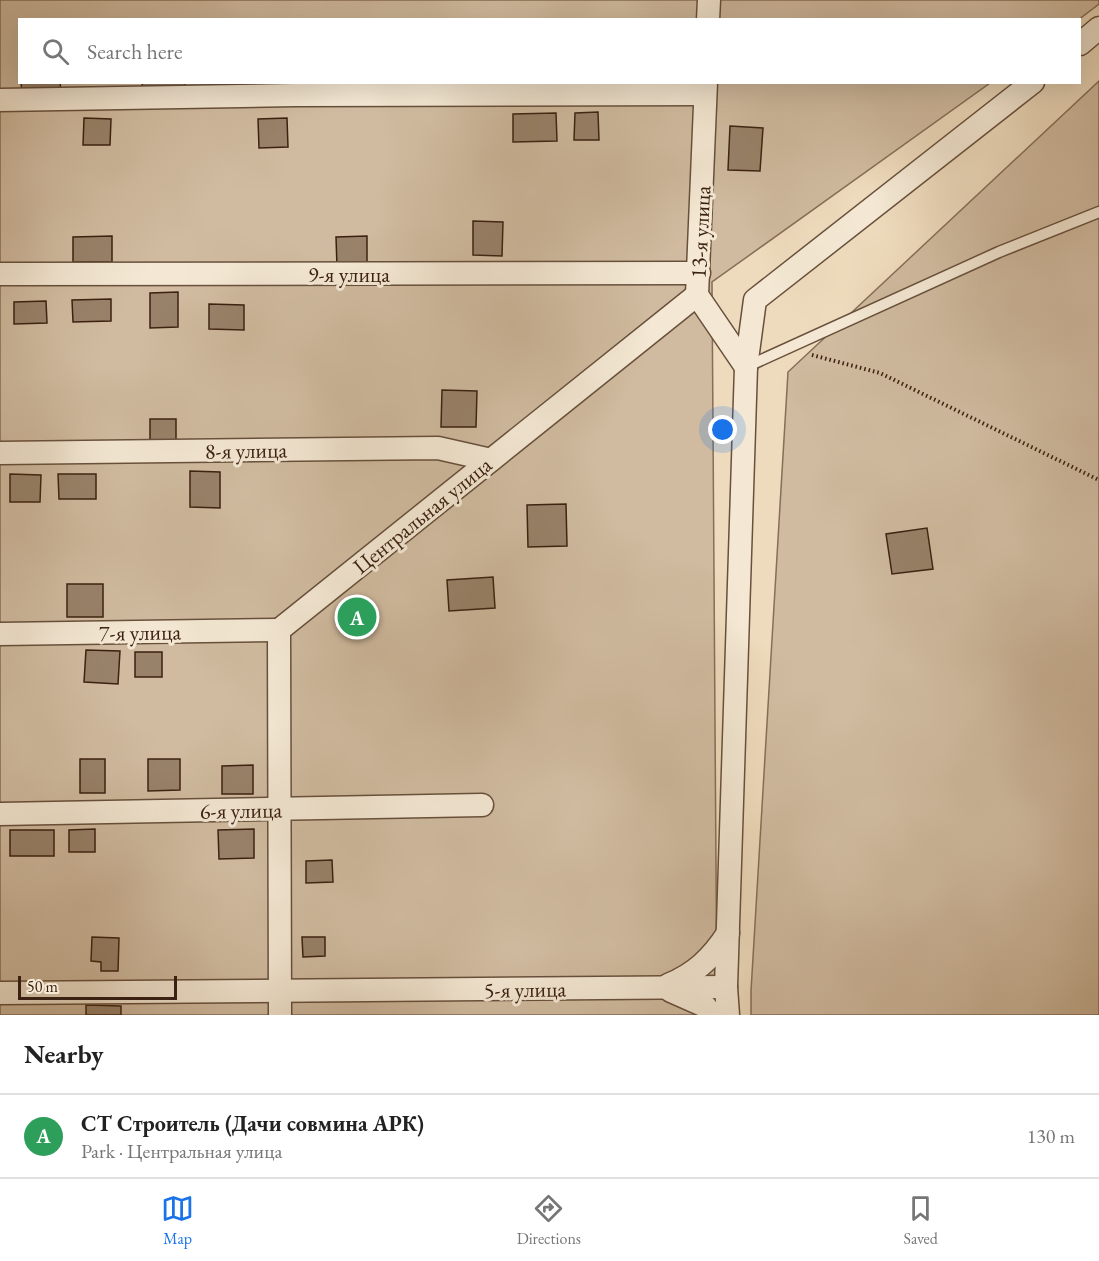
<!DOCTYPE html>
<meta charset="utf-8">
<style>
body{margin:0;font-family:"EB Garamond",serif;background:#f6f6f6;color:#222}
.scale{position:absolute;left:18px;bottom:15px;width:159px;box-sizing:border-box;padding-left:6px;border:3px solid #3b2111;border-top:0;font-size:16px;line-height:21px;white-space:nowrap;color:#3b2111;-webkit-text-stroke:4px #f4e8d4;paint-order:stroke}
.you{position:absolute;left:723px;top:430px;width:21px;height:21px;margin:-15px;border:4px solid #fff;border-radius:50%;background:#1a73e8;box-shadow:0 0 0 9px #1a73e833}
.badge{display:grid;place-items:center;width:39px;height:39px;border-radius:50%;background:#1a73e8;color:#fff;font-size:20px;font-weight:700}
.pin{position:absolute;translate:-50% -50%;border:3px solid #fff;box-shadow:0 2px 6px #0006}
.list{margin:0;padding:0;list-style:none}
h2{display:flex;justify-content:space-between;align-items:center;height:78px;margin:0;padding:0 24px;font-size:26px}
h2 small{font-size:20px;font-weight:400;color:#767676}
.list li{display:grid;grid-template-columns:39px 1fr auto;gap:18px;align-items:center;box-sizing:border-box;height:84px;padding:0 24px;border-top:2px solid #e0e0e0}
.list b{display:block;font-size:22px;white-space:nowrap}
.list p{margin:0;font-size:20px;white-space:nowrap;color:#767676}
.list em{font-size:20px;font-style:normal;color:#767676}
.icon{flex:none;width:33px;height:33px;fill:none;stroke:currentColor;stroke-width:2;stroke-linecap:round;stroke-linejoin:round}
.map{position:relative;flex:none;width:1099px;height:1015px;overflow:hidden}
.search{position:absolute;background:#fff;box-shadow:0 6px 24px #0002;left:18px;right:18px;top:18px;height:66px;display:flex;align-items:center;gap:15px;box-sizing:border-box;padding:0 21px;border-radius:0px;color:#767676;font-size:22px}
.sheet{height:162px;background:#fff}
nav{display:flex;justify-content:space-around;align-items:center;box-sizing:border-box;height:84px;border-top:2px solid #e0e0e0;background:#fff;font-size:16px;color:#767676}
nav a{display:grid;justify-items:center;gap:3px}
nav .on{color:#1a73e8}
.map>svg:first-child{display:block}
</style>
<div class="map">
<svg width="1099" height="1015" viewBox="0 0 1099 1015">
<rect width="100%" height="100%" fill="#eedbbd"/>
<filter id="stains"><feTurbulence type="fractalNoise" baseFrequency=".00333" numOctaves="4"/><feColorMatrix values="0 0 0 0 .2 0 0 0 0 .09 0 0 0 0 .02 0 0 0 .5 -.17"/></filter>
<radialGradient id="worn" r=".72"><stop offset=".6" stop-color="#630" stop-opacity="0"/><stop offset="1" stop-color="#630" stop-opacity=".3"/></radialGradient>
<g fill="#d0bba0" stroke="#866e58" stroke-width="1.5">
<polygon points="0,0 1099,0 1099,4 1078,20 20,20 20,82 990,83 712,282 717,1015 0,1015"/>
<polygon points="1099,81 1099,1015 751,1015 751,991 788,372"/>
</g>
<g fill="#98826a" stroke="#3b2111" stroke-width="1.5">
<polygon points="21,82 60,82 61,92 22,94"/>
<polygon points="142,82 185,82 186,92 143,93"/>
<polygon points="598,112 599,140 574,140 575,113"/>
<polygon points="556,113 557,141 513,142 513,114"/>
<polygon points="84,118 111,119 110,145 83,145"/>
<polygon points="287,118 288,147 259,148 258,119"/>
<polygon points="730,126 763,128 760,171 728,170"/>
<polygon points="473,221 503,222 502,256 473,255"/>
<polygon points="112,236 112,262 73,262 73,237"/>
<polygon points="367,236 367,266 337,267 336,237"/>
<polygon points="178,292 178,327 150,328 150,293"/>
<polygon points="111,299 111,321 73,322 72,300"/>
<polygon points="46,301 47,323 14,324 14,302"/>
<polygon points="209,304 244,305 244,330 209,329"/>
<polygon points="442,390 477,391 476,427 441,427"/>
<rect x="150" y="419" width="26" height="21"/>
<polygon points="190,471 220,472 220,508 190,507"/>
<polygon points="10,474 41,475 40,502 10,502"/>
<polygon points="58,474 96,474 96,499 59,499"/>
<polygon points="566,504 567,546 528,547 527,505"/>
<polygon points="927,528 933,569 892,574 886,534"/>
<polygon points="493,577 495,608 449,611 447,580"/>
<rect x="67" y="584" width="36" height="33"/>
<polygon points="86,650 120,651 118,684 84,682"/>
<rect x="135" y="652" width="27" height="25"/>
<rect x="80" y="759" width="25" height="34"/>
<polygon points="148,759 180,759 180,790 148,791"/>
<polygon points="253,765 253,794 222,794 222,766"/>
<polygon points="95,829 95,852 69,852 69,830"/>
<polygon points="254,829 254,858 219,859 218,830"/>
<rect x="10" y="830" width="44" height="26"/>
<polygon points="332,860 333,882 306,883 306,861"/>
<polygon points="92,937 119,938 118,971 101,971 101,962 91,961"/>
<polygon points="302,937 325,937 325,956 303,957"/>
<polygon points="86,1005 121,1006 121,1015 86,1015"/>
</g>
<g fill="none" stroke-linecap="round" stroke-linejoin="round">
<defs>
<polyline id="service" points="746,367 999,252 1099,212"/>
<g id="minor">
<polyline points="708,20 709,0"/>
<polyline points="1080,44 1099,28"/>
<polyline points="706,82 697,295 746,367"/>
<polyline points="0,100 294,95 705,94"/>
<polyline points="0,274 699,273"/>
<polyline points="0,453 438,448 491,460"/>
<polyline points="0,634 279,630"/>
<polyline points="0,814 482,805"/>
<path d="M668,985c27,-11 44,-27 60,-52"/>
<polyline points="671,991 705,1006 712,1015"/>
<polyline points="0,993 726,987"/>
<polyline points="280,1015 279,630 697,295"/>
<polyline points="728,1015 726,987 746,367 755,300 1033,82"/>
</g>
</defs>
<use href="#service" stroke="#68503c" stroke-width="13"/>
<use href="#minor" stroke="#68503c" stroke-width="25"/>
<polyline stroke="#3b2111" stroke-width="4" stroke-dasharray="1.5 3" stroke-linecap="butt" points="812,355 880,373 1099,480"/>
<use href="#service" stroke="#f4e8d4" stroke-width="10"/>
<use href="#minor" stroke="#f4e8d4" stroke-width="22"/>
</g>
<g text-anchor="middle" stroke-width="6" stroke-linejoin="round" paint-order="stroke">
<g font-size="22" fill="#3b2111" stroke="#f4e8d4">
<text transform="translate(700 232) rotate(-87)" y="8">13-я улица</text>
<text x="349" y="282">9-я улица</text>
<text transform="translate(246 450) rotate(-1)" y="8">8-я улица</text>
<text transform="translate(422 515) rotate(-39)" y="8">Центральная улица</text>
<text transform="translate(140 632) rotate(-1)" y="8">7-я улица</text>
<text transform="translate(241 810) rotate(-1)" y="8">6-я улица</text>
<text transform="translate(525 989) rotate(-1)" y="8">5-я улица</text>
</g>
</g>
<rect width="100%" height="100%" filter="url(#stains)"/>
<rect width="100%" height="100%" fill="url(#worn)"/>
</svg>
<div class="scale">50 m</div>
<div class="you"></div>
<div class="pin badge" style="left:357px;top:617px;background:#2e9e5b">A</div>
<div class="search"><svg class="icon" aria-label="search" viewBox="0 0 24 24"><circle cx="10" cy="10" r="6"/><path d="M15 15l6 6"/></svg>Search here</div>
</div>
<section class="sheet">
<h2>Nearby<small></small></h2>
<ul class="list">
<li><span class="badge" style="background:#2e9e5b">A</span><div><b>СТ Строитель (Дачи совмина АРК)</b><p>Park · Центральная улица</p></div><em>130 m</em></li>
</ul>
</section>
<nav>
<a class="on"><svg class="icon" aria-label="map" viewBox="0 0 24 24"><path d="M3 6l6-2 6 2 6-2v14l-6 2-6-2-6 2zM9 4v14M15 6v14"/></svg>Map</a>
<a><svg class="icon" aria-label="directions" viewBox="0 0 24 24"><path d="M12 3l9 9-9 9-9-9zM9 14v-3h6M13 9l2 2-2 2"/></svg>Directions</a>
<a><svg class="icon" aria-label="saved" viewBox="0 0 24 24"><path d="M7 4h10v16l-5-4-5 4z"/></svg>Saved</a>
</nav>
